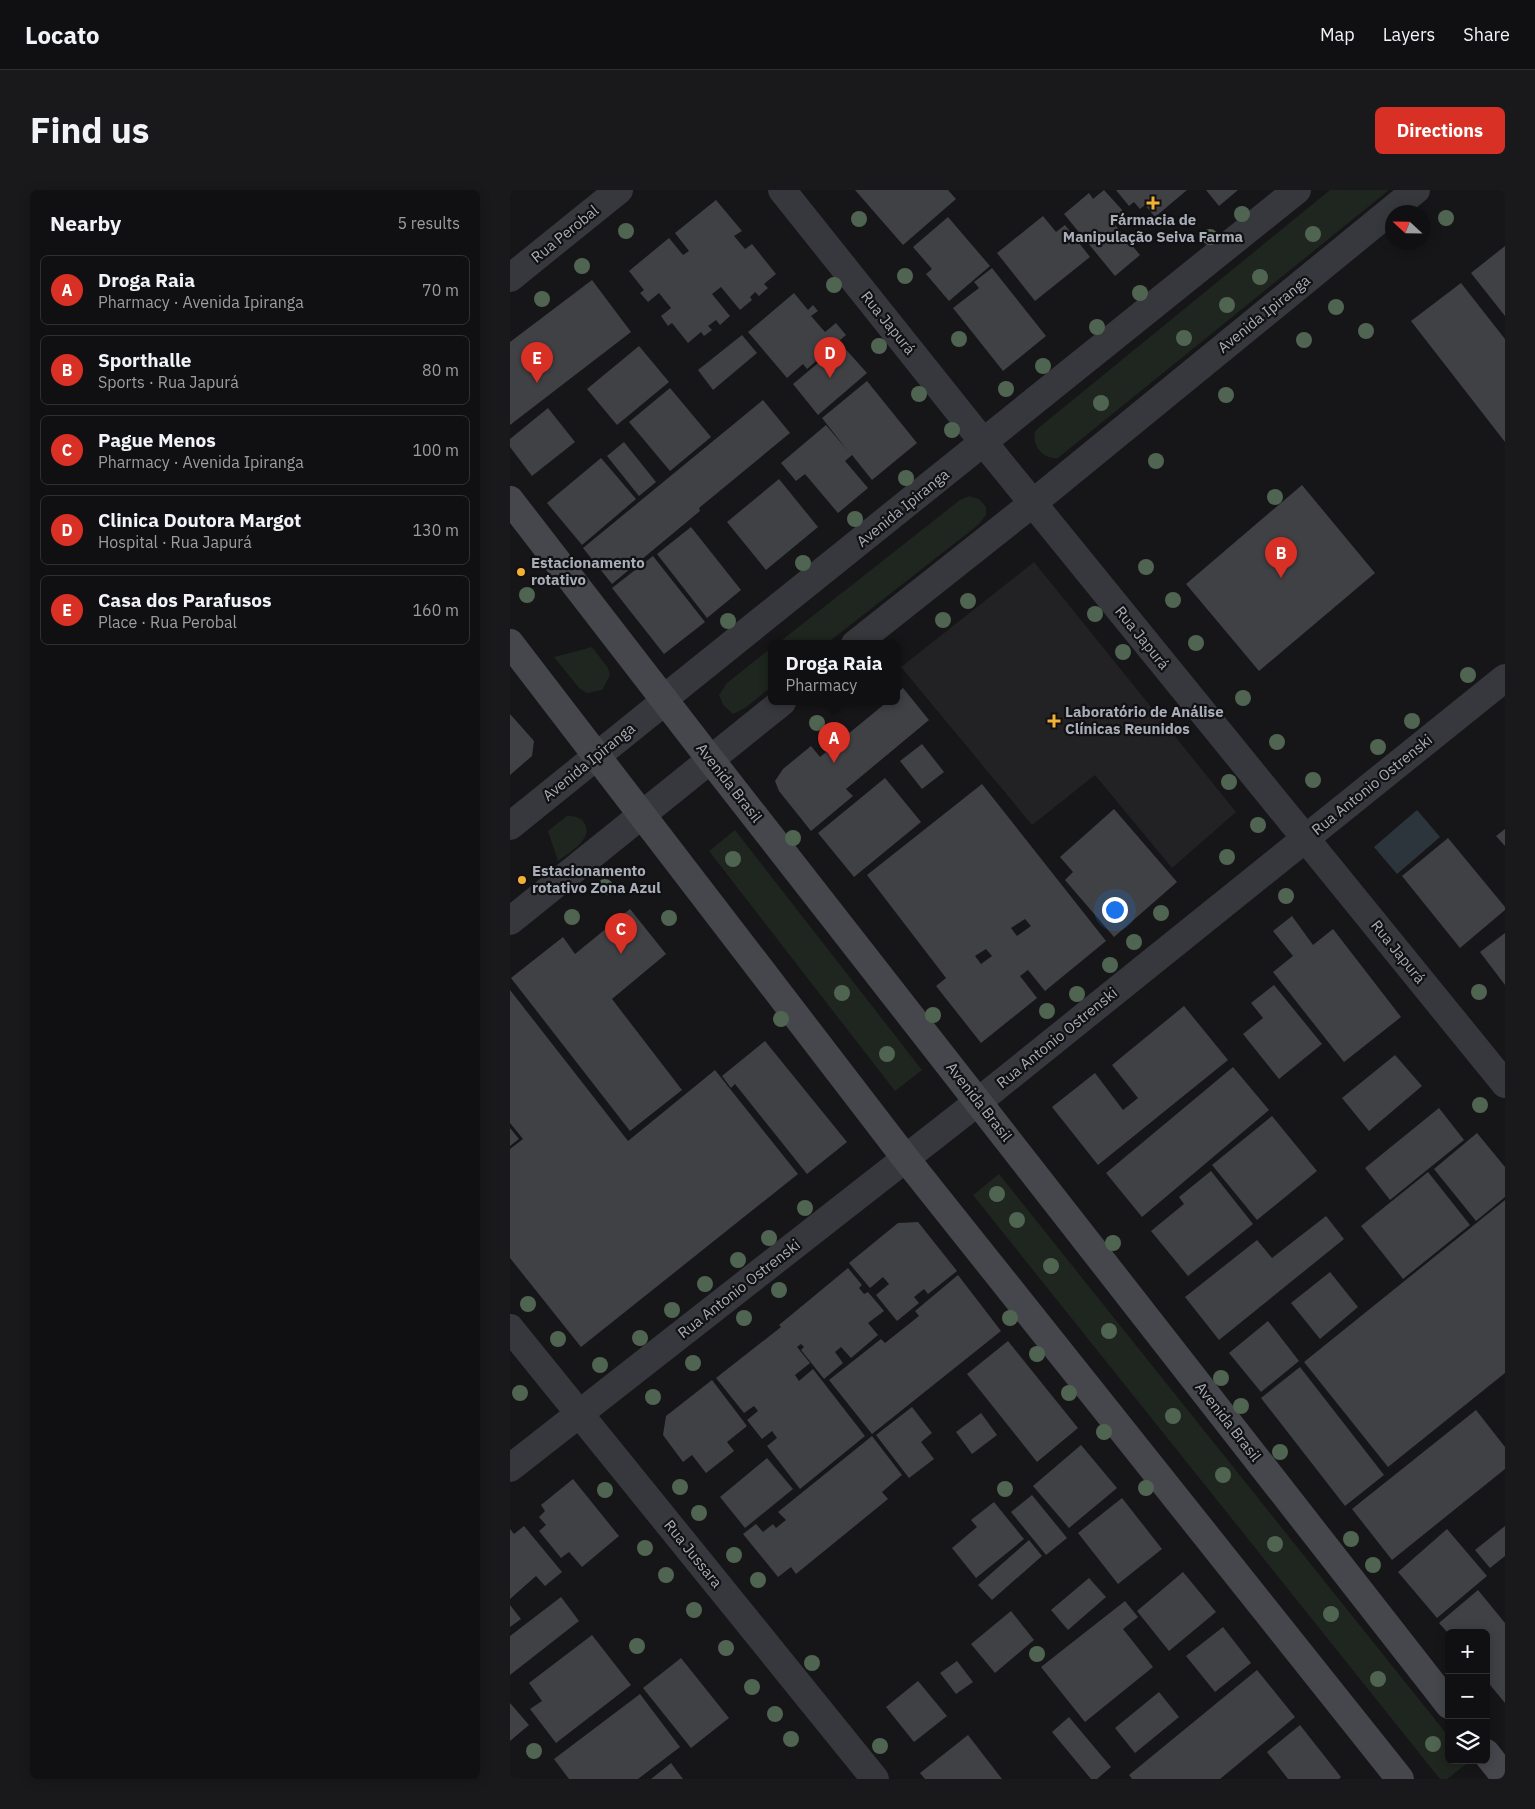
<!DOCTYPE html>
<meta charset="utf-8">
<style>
body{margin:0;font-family:"IBM Plex Sans",sans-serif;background:#19191b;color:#f1f3f6}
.controls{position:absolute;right:15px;bottom:15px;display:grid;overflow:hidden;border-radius:8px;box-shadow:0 2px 12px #0003}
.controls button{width:45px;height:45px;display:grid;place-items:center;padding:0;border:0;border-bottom:1px solid #303032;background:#101012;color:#f1f3f6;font:25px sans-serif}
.compass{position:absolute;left:875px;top:15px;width:45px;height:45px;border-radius:50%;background:#101012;box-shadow:0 2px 12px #0003;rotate:292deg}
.you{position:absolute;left:604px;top:719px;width:18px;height:18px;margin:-12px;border:4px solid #fff;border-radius:50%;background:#1a73e8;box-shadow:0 0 0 8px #1a73e833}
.badge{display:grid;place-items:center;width:32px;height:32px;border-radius:50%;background:#d93025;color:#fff;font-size:16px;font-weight:700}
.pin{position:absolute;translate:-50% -41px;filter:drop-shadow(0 1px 2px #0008)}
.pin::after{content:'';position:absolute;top:26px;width:18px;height:15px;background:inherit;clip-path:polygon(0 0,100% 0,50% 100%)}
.popup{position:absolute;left:258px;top:450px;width:132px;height:65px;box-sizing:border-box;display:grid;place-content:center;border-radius:8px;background:#101012;filter:drop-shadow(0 1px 4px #0005);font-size:16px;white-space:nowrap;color:#9c9d9f}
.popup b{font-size:19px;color:#f1f3f6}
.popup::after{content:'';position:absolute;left:50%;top:100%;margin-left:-10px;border:10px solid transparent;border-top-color:#101012}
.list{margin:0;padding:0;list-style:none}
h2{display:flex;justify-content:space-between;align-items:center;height:65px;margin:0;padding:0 20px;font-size:21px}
h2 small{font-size:16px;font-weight:400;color:#9c9d9f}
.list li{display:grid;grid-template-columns:32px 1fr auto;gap:15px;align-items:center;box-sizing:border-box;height:70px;margin:0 10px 10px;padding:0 10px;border:1px solid #303032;border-radius:8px}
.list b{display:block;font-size:19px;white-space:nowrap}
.list p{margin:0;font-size:16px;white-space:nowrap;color:#9c9d9f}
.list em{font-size:16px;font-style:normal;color:#9c9d9f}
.icon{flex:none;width:28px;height:28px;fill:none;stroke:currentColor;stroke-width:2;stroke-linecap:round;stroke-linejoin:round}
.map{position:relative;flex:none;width:995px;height:1589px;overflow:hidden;border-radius:8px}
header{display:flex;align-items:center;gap:30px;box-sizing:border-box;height:70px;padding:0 25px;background:#101012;border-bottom:1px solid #303032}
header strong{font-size:24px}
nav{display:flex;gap:28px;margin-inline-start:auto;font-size:18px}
.intro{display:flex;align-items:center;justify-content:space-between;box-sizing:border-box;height:120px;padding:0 30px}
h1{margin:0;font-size:35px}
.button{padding:12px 22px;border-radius:8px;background:#d93025;color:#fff;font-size:18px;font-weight:700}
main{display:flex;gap:30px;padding:0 30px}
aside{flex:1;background:#101012;border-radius:8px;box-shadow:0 2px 12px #0003}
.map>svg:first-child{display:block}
</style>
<header>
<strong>Locato</strong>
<nav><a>Map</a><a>Layers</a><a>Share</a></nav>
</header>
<div class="intro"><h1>Find us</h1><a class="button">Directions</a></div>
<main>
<aside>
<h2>Nearby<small>5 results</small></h2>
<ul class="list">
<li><span class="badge">A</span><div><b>Droga Raia</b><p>Pharmacy · Avenida Ipiranga</p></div><em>70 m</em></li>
<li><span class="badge">B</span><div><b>Sporthalle</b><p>Sports · Rua Japurá</p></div><em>80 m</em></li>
<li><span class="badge">C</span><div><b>Pague Menos</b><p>Pharmacy · Avenida Ipiranga</p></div><em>100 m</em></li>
<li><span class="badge">D</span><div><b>Clinica Doutora Margot</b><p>Hospital · Rua Japurá</p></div><em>130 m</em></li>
<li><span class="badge">E</span><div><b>Casa dos Parafusos</b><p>Place · Rua Perobal</p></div><em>160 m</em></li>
</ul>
</aside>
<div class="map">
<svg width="995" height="1589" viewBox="0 0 995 1589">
<rect width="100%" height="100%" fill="#161618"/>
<polygon fill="#222225" points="524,372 726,622 662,678 585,585 522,635 391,477"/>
<g fill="#1e261f">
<path d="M820,0h59l-331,268c-15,2 -28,-14 -22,-28z"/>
<polygon points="459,306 469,309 476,317 476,325 468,335 316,454 267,454 450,310"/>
<polygon points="82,457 98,478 100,485 92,500 77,503 70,499 44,467"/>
<polygon points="261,458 261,497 235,518 223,524 213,515 209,505 217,493"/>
<path d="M57,626c8,0 14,1 18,8 8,16 -16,28 -27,37l-10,-30z"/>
<polygon points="225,640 412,880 385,901 199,661"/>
<polygon points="489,984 939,1547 939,1570 958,1570 959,1572 937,1589 930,1589 463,1005"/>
</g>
<polygon fill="#2c353c" points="907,620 930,647 887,684 864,657"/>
<g fill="#404145" fill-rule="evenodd">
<polygon points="345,0 438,0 446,9 393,55"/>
<polygon points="594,0 613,21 601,30 630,65 605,86 554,24 579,3 583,9"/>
<polygon points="606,0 677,0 645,27 635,15 630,19 624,12 619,16"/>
<polygon points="696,0 728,0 709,16"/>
<polygon points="206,10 232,41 224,46 235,59 242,54 266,84 254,94 258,98 249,106 245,102 240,107 242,110 230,120 211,97 202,104 220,126 210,135 206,130 198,136 202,140 194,146 191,142 178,153 162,133 158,136 151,126 161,118 149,103 138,112 130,103 134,100 119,81 159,48 173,65 179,61 165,43"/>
<polygon points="533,26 546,42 555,35 580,67 525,111 487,63"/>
<polygon points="438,27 480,76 439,111 416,84 422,79 403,57"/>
<polygon points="995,56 995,126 961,83"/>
<polygon points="482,78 536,146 493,181 443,118 469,98 464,92"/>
<polygon points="82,90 121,142 0,235 0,152"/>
<polygon points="951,93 995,149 995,252 901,131"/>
<polygon points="284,103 298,120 303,115 308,121 301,126 315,142 326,133 336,145 297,179 293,174 277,188 238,142"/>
<polygon points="232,145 247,163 203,200 188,180"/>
<polygon points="331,154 357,183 308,225 283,194"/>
<polygon points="129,156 159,192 107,235 77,199"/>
<polygon points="357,191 407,253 362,290 342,265 335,271 358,298 328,323 295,284 286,291 271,273 316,235 338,261 312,228"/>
<polygon points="160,198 201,247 160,281 119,232"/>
<polygon points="253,210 280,243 189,318 190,321 102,394 73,358"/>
<polygon points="38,218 65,252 22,286 0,257 0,249"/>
<polygon points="114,252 146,292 129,306 97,266"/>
<polygon points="91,268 126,309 72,355 37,313"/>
<polygon points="269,289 308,337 256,380 217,332"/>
<polygon points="792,295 865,383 749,481 676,394"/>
<polygon points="181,337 231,400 197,428 147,364"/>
<polygon points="143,366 195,432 154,464 102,398"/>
<polygon points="393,498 419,530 336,599 343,606 301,641 269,601 265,591 273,579 301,556 310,567 377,512 386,512 386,504"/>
<polygon points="0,524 24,551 22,566 0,585"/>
<polygon points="412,554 434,582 412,599 390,571"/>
<polygon points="375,588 411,632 344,687 308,643"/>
<path d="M472,594l124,157 -61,50 -17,-21 -8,6 17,22 -56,45 -45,-57 10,-8 -79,-103zM515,729l6,7 -14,10 -6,-8zM476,759l6,7 -11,8 -6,-8z"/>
<polygon points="604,619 667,692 604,747 555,690 563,682 550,667"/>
<polygon points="995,639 995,656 986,646"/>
<polygon points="938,648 995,717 995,720 950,758 892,686"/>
<polygon points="120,719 156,764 102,809 172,900 120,941 1,788 53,747 65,764"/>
<polygon points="782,726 803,755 823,739 891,827 834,872 763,782 783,766 763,741"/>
<polygon points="995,743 995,795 970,762"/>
<polygon points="764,795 812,854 769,889 733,844 753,828 741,813"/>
<polygon points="0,800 118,951 205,880 288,984 71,1157 0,1068 0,959 13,949 0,933"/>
<polygon points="674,816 718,870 588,975 542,917 585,883 613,920 628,908 602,875"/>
<polygon points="255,851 337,952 297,984 225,894 221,898 212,886"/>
<polygon points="885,865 912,896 859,941 832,908"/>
<polygon points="723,877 759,920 632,1027 596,983"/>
<polygon points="929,918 954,950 880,1010 855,978"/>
<polygon points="762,926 807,981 747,1030 702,975"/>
<polygon points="0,938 9,949 0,956"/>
<polygon points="967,943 995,977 995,1007 966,1031 924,979"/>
<polygon points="701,981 743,1034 678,1086 641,1041 674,1014 669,1007"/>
<polygon points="918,982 960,1035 893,1089 851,1036"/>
<polygon points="995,1010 995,1183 878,1277 794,1172"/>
<polygon points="816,1026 834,1049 709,1150 675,1107 747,1050 762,1068"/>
<polygon points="408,1032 447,1081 418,1104 414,1099 404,1107 409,1113 387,1131 366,1105 379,1094 373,1087 360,1098 339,1073 388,1033"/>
<polygon points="338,1078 352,1095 349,1098 354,1104 358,1102 374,1121 358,1133 368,1145 341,1168 331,1157 325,1162 333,1173 314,1189 291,1160 294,1157 291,1154 287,1157 300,1173 285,1185 289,1191 303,1179 355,1246 290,1299 257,1256 267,1248 262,1241 252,1249 237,1230 248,1221 244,1216 234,1223 206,1188 271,1137 269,1135"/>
<polygon points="820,1082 848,1117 810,1149 781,1113"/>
<polygon points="448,1085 491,1141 362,1244 319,1190 371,1149 375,1153 409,1126 405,1121"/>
<polygon points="758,1131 789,1171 751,1202 719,1163"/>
<polygon points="498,1151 568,1238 527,1272 457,1184"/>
<polygon points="790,1177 874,1285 835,1316 751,1208"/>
<polygon points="202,1190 237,1236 217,1252 224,1261 196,1283 182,1265 173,1272 153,1245 156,1226"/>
<polygon points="402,1217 422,1243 411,1252 424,1269 399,1288 366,1245"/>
<polygon points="966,1220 995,1257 995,1279 882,1370 842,1319"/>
<polygon points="471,1223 487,1245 462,1264 446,1242"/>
<polygon points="362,1246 392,1285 372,1302 378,1309 286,1384 281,1377 268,1387 233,1344 246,1334 253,1342 263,1334 266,1338 276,1330 268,1322"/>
<polygon points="571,1255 607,1298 559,1338 523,1296"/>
<polygon points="257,1268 283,1299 235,1338 210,1307"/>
<polygon points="63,1289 109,1346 72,1377 59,1362 51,1368 29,1341 36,1335 29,1327 35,1321 31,1315"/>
<polygon points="522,1305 557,1348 536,1365 501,1322"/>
<polygon points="612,1308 652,1359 608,1394 568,1343"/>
<polygon points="484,1312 514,1349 466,1388 442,1358 467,1337 461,1330"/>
<polygon points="14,1336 52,1382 35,1396 26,1386 0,1409 0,1339 4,1344"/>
<polygon points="995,1336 995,1366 980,1378 965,1360"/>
<polygon points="937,1339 977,1386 927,1428 888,1382"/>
<polygon points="519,1350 532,1366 482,1410 468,1395"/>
<polygon points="673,1382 706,1422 659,1461 627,1421"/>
<polygon points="579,1388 596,1407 558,1440 541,1420"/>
<polygon points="968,1400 995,1433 995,1513 976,1490 976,1443 938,1443 929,1433"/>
<polygon points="51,1407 69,1431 0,1485 0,1446"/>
<polygon points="615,1411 628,1427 613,1439 643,1477 575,1532 531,1477"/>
<polygon points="0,1415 11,1429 0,1437"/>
<polygon points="501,1421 524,1450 485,1483 461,1454"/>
<polygon points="713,1437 741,1473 705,1502 676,1466"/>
<polygon points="82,1445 121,1495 46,1553 20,1519 32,1511 19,1493"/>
<polygon points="171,1468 219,1528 181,1558 133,1498"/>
<polygon points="447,1471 463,1492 446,1504 430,1483"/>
<polygon points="747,1480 785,1527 710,1589 622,1589 619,1585"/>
<polygon points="408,1491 437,1526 404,1552 376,1517"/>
<polygon points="649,1502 669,1527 625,1563 605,1538"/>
<polygon points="130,1504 170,1557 128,1589 59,1589 44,1569"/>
<polygon points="0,1513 19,1535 0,1551"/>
<polygon points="559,1527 601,1577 587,1589 581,1589 542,1542"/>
<polygon points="790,1535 831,1587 829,1589 778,1589 757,1562"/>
<polygon points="458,1545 492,1589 415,1589 410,1583"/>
<polygon points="161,1573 173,1589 141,1589"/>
</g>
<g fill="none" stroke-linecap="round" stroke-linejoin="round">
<g stroke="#37383d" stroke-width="28">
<polyline points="272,0 474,253 995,894"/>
<polyline points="0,88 109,0"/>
<polyline points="469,911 995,488"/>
<polyline points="0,1138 365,1589"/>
</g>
<g stroke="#37383d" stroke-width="28">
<polyline points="345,454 523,313 906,0"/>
<polyline points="0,636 155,511 161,503 787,0"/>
<polyline points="0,731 272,512"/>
<polyline points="0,1278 469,911"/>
</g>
<g stroke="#45474d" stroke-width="28">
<polyline points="0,310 200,569 939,1515"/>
<polyline points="0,453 396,969 890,1589"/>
<polyline points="976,1563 995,1587"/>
</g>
</g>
<g fill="#506452">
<circle cx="732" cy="24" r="8"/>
<circle cx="936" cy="28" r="8"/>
<circle cx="349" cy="29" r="8"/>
<circle cx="116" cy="41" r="8"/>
<circle cx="803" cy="44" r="8"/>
<circle cx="700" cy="47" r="8"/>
<circle cx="72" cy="76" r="8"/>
<circle cx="395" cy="86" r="8"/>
<circle cx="750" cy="87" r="8"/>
<circle cx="324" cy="95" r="8"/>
<circle cx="630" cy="103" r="8"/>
<circle cx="32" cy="109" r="8"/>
<circle cx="717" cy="115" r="8"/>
<circle cx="826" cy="117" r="8"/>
<circle cx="587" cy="137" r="8"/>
<circle cx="856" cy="141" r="8"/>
<circle cx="674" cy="148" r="8"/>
<circle cx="449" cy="149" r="8"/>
<circle cx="794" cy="150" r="8"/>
<circle cx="369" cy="156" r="8"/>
<circle cx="533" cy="176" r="8"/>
<circle cx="496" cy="199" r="8"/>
<circle cx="409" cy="204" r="8"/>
<circle cx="716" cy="205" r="8"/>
<circle cx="591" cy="213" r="8"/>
<circle cx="442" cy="240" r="8"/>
<circle cx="646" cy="271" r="8"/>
<circle cx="396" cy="288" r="8"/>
<circle cx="765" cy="307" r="8"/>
<circle cx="345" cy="329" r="8"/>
<circle cx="293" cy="373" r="8"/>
<circle cx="636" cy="377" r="8"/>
<circle cx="17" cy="405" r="8"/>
<circle cx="663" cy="410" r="8"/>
<circle cx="458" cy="411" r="8"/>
<circle cx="585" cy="424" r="8"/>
<circle cx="433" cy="430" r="8"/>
<circle cx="218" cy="431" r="8"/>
<circle cx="686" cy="453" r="8"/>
<circle cx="613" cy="462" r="8"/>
<circle cx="958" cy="485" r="8"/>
<circle cx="733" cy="508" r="8"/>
<circle cx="902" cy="531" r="8"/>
<circle cx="307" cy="533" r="8"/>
<circle cx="767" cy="552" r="8"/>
<circle cx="868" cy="557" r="8"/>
<circle cx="803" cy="590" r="8"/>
<circle cx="719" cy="592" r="8"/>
<circle cx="748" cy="635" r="8"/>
<circle cx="283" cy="648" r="8"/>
<circle cx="717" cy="667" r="8"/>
<circle cx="223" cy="669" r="8"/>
<circle cx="95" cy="697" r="8"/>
<circle cx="776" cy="706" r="8"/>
<circle cx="651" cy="723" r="8"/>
<circle cx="62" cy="727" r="8"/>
<circle cx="159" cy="728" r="8"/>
<circle cx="624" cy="752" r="8"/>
<circle cx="600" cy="775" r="8"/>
<circle cx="969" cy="802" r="8"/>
<circle cx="332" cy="803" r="8"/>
<circle cx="567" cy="804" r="8"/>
<circle cx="537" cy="821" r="8"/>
<circle cx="423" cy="825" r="8"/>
<circle cx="271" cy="829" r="8"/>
<circle cx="377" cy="864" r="8"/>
<circle cx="970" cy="915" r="8"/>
<circle cx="487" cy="1004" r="8"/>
<circle cx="295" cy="1018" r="8"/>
<circle cx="507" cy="1030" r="8"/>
<circle cx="259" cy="1048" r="8"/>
<circle cx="603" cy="1053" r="8"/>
<circle cx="228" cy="1070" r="8"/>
<circle cx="541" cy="1076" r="8"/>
<circle cx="195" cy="1094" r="8"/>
<circle cx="269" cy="1100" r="8"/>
<circle cx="18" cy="1114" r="8"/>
<circle cx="162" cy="1120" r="8"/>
<circle cx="234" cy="1128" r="8"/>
<circle cx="500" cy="1128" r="8"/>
<circle cx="599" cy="1141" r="8"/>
<circle cx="130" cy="1148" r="8"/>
<circle cx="48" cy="1149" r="8"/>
<circle cx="527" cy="1164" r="8"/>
<circle cx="183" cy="1173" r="8"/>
<circle cx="90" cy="1175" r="8"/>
<circle cx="711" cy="1188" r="8"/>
<circle cx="10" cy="1203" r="8"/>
<circle cx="559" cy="1203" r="8"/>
<circle cx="143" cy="1207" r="8"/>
<circle cx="731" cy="1216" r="8"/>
<circle cx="663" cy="1226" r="8"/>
<circle cx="594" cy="1242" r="8"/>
<circle cx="770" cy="1262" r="8"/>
<circle cx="713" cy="1285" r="8"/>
<circle cx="170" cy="1297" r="8"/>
<circle cx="636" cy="1298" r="8"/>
<circle cx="495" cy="1299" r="8"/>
<circle cx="95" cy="1300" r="8"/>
<circle cx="189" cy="1323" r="8"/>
<circle cx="841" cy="1349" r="8"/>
<circle cx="765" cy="1354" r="8"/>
<circle cx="135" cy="1358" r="8"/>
<circle cx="224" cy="1365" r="8"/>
<circle cx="863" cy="1375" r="8"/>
<circle cx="156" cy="1385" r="8"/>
<circle cx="248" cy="1390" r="8"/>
<circle cx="184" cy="1420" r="8"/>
<circle cx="821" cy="1424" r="8"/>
<circle cx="127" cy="1456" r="8"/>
<circle cx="216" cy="1458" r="8"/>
<circle cx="527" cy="1464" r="8"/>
<circle cx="302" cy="1473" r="8"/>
<circle cx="868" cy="1489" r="8"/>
<circle cx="242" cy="1497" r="8"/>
<circle cx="265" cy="1524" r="8"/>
<circle cx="281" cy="1549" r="8"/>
<circle cx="923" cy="1554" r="8"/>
<circle cx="370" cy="1556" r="8"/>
<circle cx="24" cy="1561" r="8"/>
</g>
<g fill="#f2b134" stroke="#111113" stroke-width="2">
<path d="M640.5 5.5h5v5h5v5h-5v5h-5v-5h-5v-5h5z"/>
<circle cx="11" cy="382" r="5"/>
<path d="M541.5 523.5h5v5h5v5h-5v5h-5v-5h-5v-5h5z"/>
<circle cx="12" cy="690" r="5"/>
</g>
<g text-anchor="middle" stroke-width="4.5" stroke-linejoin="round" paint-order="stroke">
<g font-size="15" font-weight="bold" fill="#a8adb8" stroke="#111113" text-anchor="start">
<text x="643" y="35" text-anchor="middle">Fármacia de<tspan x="643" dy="17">Manipulação Seiva Farma</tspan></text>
<text x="21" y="378">Estacionamento<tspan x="21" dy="17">rotativo</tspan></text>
<text x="555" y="527">Laboratório de Análise<tspan x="555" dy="17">Clínicas Reunidos</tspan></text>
<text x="22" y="686">Estacionamento<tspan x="22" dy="17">rotativo Zona Azul</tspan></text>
</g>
<g font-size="15" fill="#a8adb8" stroke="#111113">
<text transform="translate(55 44) rotate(-39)" y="5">Rua Perobal</text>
<text transform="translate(754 124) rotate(-39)" y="5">Avenida Ipiranga</text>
<text transform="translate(378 133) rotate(51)" y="5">Rua Japurá</text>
<text transform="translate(393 318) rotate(-39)" y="5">Avenida Ipiranga</text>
<text transform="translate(632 448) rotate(51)" y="5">Rua Japurá</text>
<text transform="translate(79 572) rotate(-39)" y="5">Avenida Ipiranga</text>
<text transform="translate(219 593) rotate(52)" y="5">Avenida Brasil</text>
<text transform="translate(862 595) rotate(-39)" y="5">Rua Antonio Ostrenski</text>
<text transform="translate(888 762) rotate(51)" y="5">Rua Japurá</text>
<text transform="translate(547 848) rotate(-39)" y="5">Rua Antonio Ostrenski</text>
<text transform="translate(469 912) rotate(52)" y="5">Avenida Brasil</text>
<text transform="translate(229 1099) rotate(-38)" y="5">Rua Antonio Ostrenski</text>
<text transform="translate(718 1232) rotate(52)" y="5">Avenida Brasil</text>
<text transform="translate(183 1364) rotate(51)" y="5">Rua Jussara</text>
</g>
</g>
</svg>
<div class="controls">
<button>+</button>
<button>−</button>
<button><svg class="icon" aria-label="layers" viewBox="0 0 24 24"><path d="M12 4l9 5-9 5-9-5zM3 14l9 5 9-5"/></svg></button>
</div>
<svg class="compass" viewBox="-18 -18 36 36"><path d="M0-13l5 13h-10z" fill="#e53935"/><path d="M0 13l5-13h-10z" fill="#9c9d9f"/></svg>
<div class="you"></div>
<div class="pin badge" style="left:324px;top:573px">A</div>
<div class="popup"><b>Droga Raia</b>Pharmacy</div>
<div class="pin badge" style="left:771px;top:388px">B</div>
<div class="pin badge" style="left:111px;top:764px">C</div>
<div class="pin badge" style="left:320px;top:188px">D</div>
<div class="pin badge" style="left:27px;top:193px">E</div>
</div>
</main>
